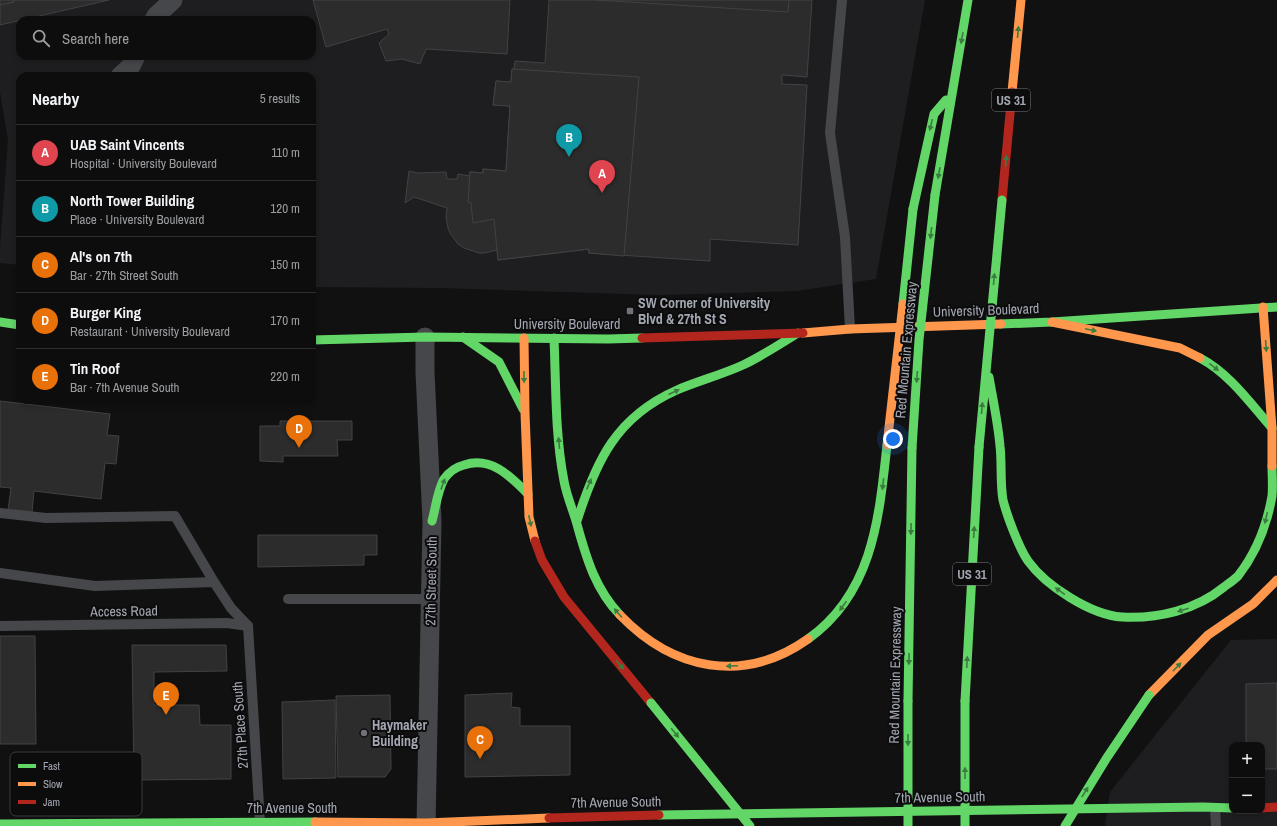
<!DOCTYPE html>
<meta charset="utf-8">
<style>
body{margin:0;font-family:"Archivo Narrow",sans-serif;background:#161617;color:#f1f3f6}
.controls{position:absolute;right:12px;bottom:12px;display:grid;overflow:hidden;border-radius:8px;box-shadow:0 2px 6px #0003}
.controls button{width:36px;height:36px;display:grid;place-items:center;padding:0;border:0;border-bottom:1px solid #2d2d2e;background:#0d0d0e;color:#f1f3f6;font:20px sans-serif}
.you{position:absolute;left:893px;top:439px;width:14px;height:14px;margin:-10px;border:3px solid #fff;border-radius:50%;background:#1a73e8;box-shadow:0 0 0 6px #1a73e833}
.badge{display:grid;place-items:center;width:26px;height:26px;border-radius:50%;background:#1a73e8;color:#fff;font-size:13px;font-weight:700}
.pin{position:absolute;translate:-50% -33px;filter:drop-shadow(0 1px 2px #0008)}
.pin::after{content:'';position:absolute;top:21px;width:14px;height:12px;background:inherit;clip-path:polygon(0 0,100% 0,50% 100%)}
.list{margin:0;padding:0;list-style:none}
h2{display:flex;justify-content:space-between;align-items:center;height:52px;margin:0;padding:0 16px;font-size:17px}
h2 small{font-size:13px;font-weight:400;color:#9a9c9e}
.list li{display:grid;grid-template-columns:26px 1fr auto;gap:12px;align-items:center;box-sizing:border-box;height:56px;padding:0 16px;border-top:1px solid #2d2d2e}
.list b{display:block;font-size:15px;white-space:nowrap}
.list p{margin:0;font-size:13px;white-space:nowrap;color:#9a9c9e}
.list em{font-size:13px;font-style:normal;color:#9a9c9e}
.icon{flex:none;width:22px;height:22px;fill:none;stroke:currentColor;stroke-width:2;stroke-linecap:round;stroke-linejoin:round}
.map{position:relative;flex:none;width:1277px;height:826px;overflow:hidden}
.search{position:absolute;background:#0d0d0e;box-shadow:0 2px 6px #0003;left:16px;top:16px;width:300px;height:44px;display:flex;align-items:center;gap:10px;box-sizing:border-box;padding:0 14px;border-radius:12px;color:#9a9c9e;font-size:15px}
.panel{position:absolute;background:#0d0d0e;box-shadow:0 2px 6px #0003;left:16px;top:72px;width:300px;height:332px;border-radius:12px}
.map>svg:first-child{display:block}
</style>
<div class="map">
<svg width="1277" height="826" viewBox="0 0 1277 826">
<rect width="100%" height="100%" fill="#111112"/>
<g fill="#1e1e20" fill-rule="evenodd">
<path d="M0,0h925l-49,279 -79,12 -138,4 -220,-7 -127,-1v-211h-292v189l-20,-2v-16l8,-107 -8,-48zM20,20h292v36h-292z"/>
<path d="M1277,639v187h-172l5,-34 121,-152zM1232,745h30v66h-30z"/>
</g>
<g fill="#2c2c2d" stroke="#414245">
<polygon points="0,0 14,0 14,2 0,5"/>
<polygon points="14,0 109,0 0,25 0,5 14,2"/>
<polygon points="313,0 510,0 507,54 426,49 420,64 402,59 386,61 379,43 389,34 387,29 326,47"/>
<polygon points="549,0 812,0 807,77 782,75 782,84 807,85 798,245 710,239 710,261 589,253 589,249 498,260 497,250 485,253 479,253 464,248 458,244 450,233 448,228 446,216 447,208 414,197 405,203 409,171 418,173 446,172 447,179 457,179 458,174 470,176 470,172 483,173 483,169 506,171 510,106 493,105 496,81 511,82 512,69 514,69 515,61 545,63"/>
<polygon points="597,0 789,0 788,12"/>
<polygon points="512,69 639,77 624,256 589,253 589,249 498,260 494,219 473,223 471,203 468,202 470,172 483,173 483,169 506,171 510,106 493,105 496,81 511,82"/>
<polygon points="0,401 110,414 107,435 119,436 116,464 105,463 101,499 34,491 32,513 8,510 11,488 0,487"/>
<polygon points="280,421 352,421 352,440 337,440 338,456 283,456 283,462 260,461 260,426 280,426"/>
<polygon points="258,535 377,535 377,555 364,555 364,565 258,567"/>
<polygon points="0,636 35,636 36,744 0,744"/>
<polygon points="132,645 226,645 227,671 154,672 154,705 199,705 200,725 231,725 231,779 134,780"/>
<polygon points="1277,683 1277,769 1262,769 1262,745 1246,745 1246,684"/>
<polygon points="512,693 511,707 520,708 520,726 570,726 570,775 465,777 465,695"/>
<polygon points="390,695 391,769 385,777 338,777 336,696"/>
<polygon points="335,700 336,778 283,779 282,702"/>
</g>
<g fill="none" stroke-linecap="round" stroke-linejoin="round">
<g stroke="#46474a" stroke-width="10">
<polyline points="842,0 830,133 845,237 850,329"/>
<polyline points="0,513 46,518 175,516 214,582"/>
<polyline points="0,573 95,586 214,582 231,608 248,626"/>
<polyline points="288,599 430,599"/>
<polyline points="0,626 227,623 248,626"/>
<polyline points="248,626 260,822"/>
<polyline points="1215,808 1216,826"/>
</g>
<g stroke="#46474a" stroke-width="19">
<polyline points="154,20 156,16 173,0"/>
<polyline points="120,76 131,66 136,56"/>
<polyline points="425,337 425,372 432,521 426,826"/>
</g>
<g stroke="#63d668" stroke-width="9">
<polyline points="935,195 968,0"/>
<polyline points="913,209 934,114 946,100"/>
<polyline points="0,322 20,325"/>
<polyline points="1001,324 1052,322 1277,307"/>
<polyline points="463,337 499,362 523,409"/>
<path d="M554,338c2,47 1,97 10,143 3,17 10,31 14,47 9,32 18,62 42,87"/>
<polyline points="312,340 425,337 608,339 642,338"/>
<path d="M1200,358c30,16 50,45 72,70"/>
<path d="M989,377c4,23 9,46 11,69 2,16 0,38 3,54 4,16 16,48 25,61 18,25 63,54 94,56 36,2 74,-7 102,-30 4,-3 10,-7 14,-11 18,-23 29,-51 34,-80 1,-9 0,-20 0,-30"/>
<path d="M432,521c4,-14 5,-29 12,-42 5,-7 12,-12 20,-14 27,-9 46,11 64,29"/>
<path d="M577,521c19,-60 39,-104 100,-131 21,-9 44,-15 66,-25 19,-9 37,-21 55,-32"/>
<path d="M808,639c65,-46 71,-121 79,-194"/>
<polyline points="908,701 912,448"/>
<polyline points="965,701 979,447"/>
<polyline points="659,815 1203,807 1232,808"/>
<polyline points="0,824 315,822"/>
</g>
<g stroke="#ff974d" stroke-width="9">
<polyline points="1012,92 1021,0"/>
<polyline points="1263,307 1272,428 1272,466"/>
<polyline points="1052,322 1180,348 1200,358"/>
<polyline points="803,333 850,329 1001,324"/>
<polyline points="524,338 525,413 529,517 535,541"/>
<path d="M620,615c53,55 123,70 188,24"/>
<polyline points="1149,695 1208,635 1253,604 1277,580"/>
<polyline points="315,822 426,823 549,818"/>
</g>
<g stroke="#b3261e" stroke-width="9">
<polyline points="1002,200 1012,92"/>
<polyline points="642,338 803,333"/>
<polyline points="535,541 542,560 564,597 651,703"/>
<polyline points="1262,808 1277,807"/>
<polyline points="549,818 659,815"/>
</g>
<g stroke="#63d668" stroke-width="9">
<polyline points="903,304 913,209"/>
<polyline points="979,447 1002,200"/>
<polyline points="912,448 919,340 935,195"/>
<polyline points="908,701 908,826"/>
<polyline points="965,701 965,826"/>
<polyline points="651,703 750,826"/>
<polyline points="1065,826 1106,759 1149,695"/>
</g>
<polyline stroke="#ff974d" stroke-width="9" points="887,445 903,304"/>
</g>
<defs><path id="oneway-solid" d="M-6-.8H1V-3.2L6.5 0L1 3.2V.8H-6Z"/></defs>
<g fill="#3c7b3f">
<use href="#oneway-solid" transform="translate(1018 32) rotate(-85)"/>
<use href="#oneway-solid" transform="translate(962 38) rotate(100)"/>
<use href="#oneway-solid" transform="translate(931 125) rotate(103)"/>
<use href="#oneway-solid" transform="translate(1006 161) rotate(-85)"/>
<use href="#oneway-solid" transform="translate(939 173) rotate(100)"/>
<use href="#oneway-solid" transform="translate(931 233) rotate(96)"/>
<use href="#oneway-solid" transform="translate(994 279) rotate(-85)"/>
<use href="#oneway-solid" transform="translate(1091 330) rotate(12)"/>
<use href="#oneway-solid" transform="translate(1266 346) rotate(86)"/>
<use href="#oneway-solid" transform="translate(1214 367) rotate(38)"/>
<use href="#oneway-solid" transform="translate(524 377) rotate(89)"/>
<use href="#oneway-solid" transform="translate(917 377) rotate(94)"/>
<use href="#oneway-solid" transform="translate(674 392) rotate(-24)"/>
<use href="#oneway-solid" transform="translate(982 408) rotate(-85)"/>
<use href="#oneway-solid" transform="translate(559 443) rotate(-95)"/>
<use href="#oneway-solid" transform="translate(443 484) rotate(-70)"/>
<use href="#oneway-solid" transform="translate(589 484) rotate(-67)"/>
<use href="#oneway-solid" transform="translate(883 484) rotate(97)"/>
<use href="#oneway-solid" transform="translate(1266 518) rotate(103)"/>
<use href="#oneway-solid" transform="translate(530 521) rotate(78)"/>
<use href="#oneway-solid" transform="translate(911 529) rotate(91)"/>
<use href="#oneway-solid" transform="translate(974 532) rotate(-87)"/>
<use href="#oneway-solid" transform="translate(1060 591) rotate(-144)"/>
<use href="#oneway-solid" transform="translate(843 606) rotate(126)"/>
<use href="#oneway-solid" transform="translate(1183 610) rotate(162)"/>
<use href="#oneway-solid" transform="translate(618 613) rotate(-131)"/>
<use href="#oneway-solid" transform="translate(909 659) rotate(91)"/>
<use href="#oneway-solid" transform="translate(967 662) rotate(-87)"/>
<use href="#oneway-solid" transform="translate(620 665) rotate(51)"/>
<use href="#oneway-solid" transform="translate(732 666) rotate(178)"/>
<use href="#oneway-solid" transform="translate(1177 667) rotate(-46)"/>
<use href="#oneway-solid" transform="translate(675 733) rotate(51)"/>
<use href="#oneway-solid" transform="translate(908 740) rotate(90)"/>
<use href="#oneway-solid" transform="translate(965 773) rotate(-90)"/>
<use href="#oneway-solid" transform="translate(1085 792) rotate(-58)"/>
</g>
<g fill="#70727a" stroke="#0c0c0d" stroke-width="1.5">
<rect x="626" y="307" width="8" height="8" rx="2"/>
<circle cx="364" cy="733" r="4"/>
</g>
<g text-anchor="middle" stroke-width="4" stroke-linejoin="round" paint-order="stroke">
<g fill="#0c0c0d" stroke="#767880" stroke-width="1">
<rect x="992" y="89" width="38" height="22" rx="3"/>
<rect x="953" y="563" width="38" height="22" rx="3"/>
</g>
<g font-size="13" font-weight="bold" fill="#a3a7b2">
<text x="1011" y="105">US 31</text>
<text x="972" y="579">US 31</text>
</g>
<g font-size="14" font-weight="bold" fill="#a3a7b2" stroke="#0c0c0d" text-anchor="start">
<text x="638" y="308">SW Corner of University<tspan x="638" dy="16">Blvd &amp; 27th St S</tspan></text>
<text x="372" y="730">Haymaker<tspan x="372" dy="16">Building</tspan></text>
</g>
<g font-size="14" fill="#a3a7b2" stroke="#0c0c0d">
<text transform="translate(986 310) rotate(-2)" y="5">University Boulevard</text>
<text x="567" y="329">University Boulevard</text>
<text transform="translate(906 350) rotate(-85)" y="5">Red Mountain Expressway</text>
<text transform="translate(431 581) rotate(-89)" y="5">27th Street South</text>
<text transform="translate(124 611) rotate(-1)" y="5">Access Road</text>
<text transform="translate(895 675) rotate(-89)" y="5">Red Mountain Expressway</text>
<text transform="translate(240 725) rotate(-94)" y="5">27th Place South</text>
<text transform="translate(940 797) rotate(-1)" y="5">7th Avenue South</text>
<text transform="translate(616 802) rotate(-1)" y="5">7th Avenue South</text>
<text x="292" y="813">7th Avenue South</text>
</g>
</g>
<rect x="10" y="752" width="132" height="64" rx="6" fill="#0c0c0d" stroke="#393a3f" stroke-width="1"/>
<rect x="18" y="764" width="18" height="4" fill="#63d668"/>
<rect x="18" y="782" width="18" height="4" fill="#ff974d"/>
<rect x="18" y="800" width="18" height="4" fill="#b3261e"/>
<g font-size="11" fill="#a3a7b2">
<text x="43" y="770">Fast</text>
<text x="43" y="788">Slow</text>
<text x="43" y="806">Jam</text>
</g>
</svg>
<div class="controls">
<button>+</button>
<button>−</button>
</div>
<div class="you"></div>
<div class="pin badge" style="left:602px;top:193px;background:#e0444e">A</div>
<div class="pin badge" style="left:569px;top:157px;background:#0f9aa8">B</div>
<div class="pin badge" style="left:480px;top:759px;background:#e8710a">C</div>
<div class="pin badge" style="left:299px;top:448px;background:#e8710a">D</div>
<div class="pin badge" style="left:166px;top:715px;background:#e8710a">E</div>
<div class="search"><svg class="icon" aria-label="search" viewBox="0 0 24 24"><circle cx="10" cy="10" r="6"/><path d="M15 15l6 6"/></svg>Search here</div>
<section class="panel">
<h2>Nearby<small>5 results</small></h2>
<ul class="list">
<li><span class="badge" style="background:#e0444e">A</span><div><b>UAB Saint Vincents</b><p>Hospital · University Boulevard</p></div><em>110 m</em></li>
<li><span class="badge" style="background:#0f9aa8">B</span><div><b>North Tower Building</b><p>Place · University Boulevard</p></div><em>120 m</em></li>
<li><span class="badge" style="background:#e8710a">C</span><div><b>Al's on 7th</b><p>Bar · 27th Street South</p></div><em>150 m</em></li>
<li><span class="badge" style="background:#e8710a">D</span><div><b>Burger King</b><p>Restaurant · University Boulevard</p></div><em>170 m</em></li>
<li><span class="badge" style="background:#e8710a">E</span><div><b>Tin Roof</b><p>Bar · 7th Avenue South</p></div><em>220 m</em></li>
</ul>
</section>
</div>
